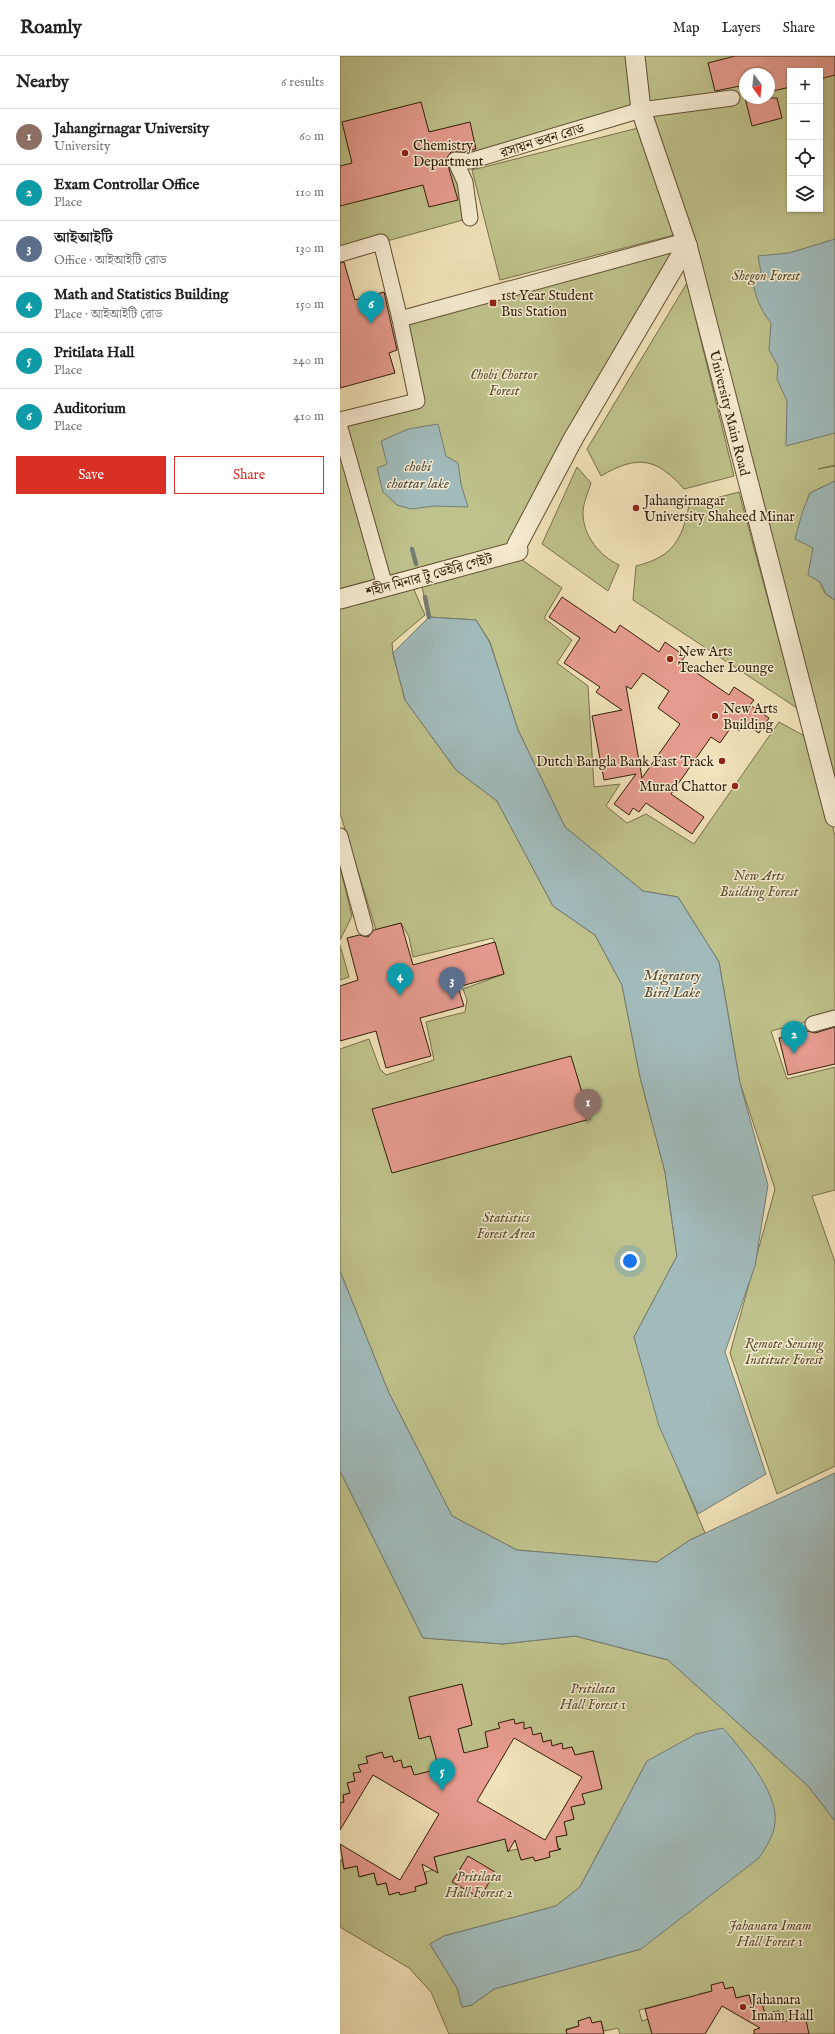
<!DOCTYPE html>
<meta charset="utf-8">
<style>
body{margin:0;font-family:"IM FELL English","Noto Serif Bengali",serif;background:#f6f6f6;color:#202124}
.controls{position:absolute;right:12px;top:12px;display:grid;overflow:hidden;border-radius:0px;box-shadow:0 1px 3px #0004}
.controls button{width:36px;height:36px;display:grid;place-items:center;padding:0;border:0;border-bottom:1px solid #e0e0e0;background:#fff;color:#202124;font:20px sans-serif}
.compass{position:absolute;left:399px;top:12px;width:36px;height:36px;border-radius:50%;background:#fff;box-shadow:0 1px 3px #0004;rotate:165deg}
.you{position:absolute;left:290px;top:1205px;width:14px;height:14px;margin:-10px;border:3px solid #fff;border-radius:50%;background:#1a73e8;box-shadow:0 0 0 6px #1a73e833}
.badge{display:grid;place-items:center;width:26px;height:26px;border-radius:50%;background:#d93025;color:#fff;font-size:13px;font-weight:700}
.pin{position:absolute;translate:-50% -33px;filter:drop-shadow(0 1px 2px #0008)}
.pin::after{content:'';position:absolute;top:21px;width:14px;height:12px;background:inherit;clip-path:polygon(0 0,100% 0,50% 100%)}
.list{margin:0;padding:0;list-style:none}
h2{display:flex;justify-content:space-between;align-items:center;height:52px;margin:0;padding:0 16px;font-size:17px}
h2 small{font-size:13px;font-weight:400;color:#757577}
.list li{display:grid;grid-template-columns:26px 1fr auto;gap:12px;align-items:center;box-sizing:border-box;height:56px;padding:0 16px;border-top:1px solid #e0e0e0}
.list b{display:block;font-size:15px;white-space:nowrap}
.list p{margin:0;font-size:13px;white-space:nowrap;color:#757577}
.list em{font-size:13px;font-style:normal;color:#757577}
.actions{display:flex;gap:8px;padding:12px 16px}
.actions a{flex:1;padding:9px 0;border:1px solid #d93025;border-radius:0px;text-align:center;font-size:14px;color:#d93025}
.actions .main{background:#d93025;color:#fff}
.icon{flex:none;width:22px;height:22px;fill:none;stroke:currentColor;stroke-width:2;stroke-linecap:round;stroke-linejoin:round}
.map{position:relative;flex:none;width:495px;height:1978px;overflow:hidden}
header{display:flex;align-items:center;gap:24px;box-sizing:border-box;height:56px;padding:0 20px;background:#fff;border-bottom:1px solid #e0e0e0}
header strong{font-size:19px}
nav{display:flex;gap:22px;margin-inline-start:auto;font-size:14px}
main{display:flex}
aside{flex:1;background:#fff}
.map>svg:first-child{display:block}
</style>
<header>
<strong>Roamly</strong>
<nav><a>Map</a><a>Layers</a><a>Share</a></nav>
</header>
<main>
<aside>
<h2>Nearby<small>6 results</small></h2>
<ul class="list">
<li><span class="badge" style="background:#8d6e63">1</span><div><b>Jahangirnagar University</b><p>University</p></div><em>60 m</em></li>
<li><span class="badge" style="background:#0f9aa8">2</span><div><b>Exam Controllar Office</b><p>Place</p></div><em>110 m</em></li>
<li><span class="badge" style="background:#5c6f8a">3</span><div><b>আইআইটি</b><p>Office · আইআইটি রোড</p></div><em>130 m</em></li>
<li><span class="badge" style="background:#0f9aa8">4</span><div><b>Math and Statistics Building</b><p>Place · আইআইটি রোড</p></div><em>150 m</em></li>
<li><span class="badge" style="background:#0f9aa8">5</span><div><b>Pritilata Hall</b><p>Place</p></div><em>240 m</em></li>
<li><span class="badge" style="background:#0f9aa8">6</span><div><b>Auditorium</b><p>Place</p></div><em>410 m</em></li>
</ul>
<div class="actions"><a class="main">Save</a><a>Share</a></div>
</aside>
<div class="map">
<svg width="495" height="1978" viewBox="0 0 495 1978">
<rect width="100%" height="100%" fill="#f2e3ba"/>
<filter id="stains"><feTurbulence type="fractalNoise" baseFrequency=".005" numOctaves="4"/><feColorMatrix values="0 0 0 0 .2 0 0 0 0 .09 0 0 0 0 .02 0 0 0 .5 -.17"/></filter>
<radialGradient id="worn" r=".72"><stop offset=".6" stop-color="#630" stop-opacity="0"/><stop offset="1" stop-color="#630" stop-opacity=".3"/></radialGradient>
<g fill="#bfc28c" stroke="#78704a" fill-rule="evenodd">
<path d="M0,0h495v409l-17,4 17,-3v15l-25,12 -3,7c3,26 5,71 18,93 2,3 7,5 10,7v203l-148,-557 -170,299 -177,48v-173l77,-19 -17,-82 286,-74 -8,-11 -178,46 -28,-110 174,-44 -5,-16 -186,50 15,58 -130,36zM450,15h30v138h-30zM405,18h24v24h-24z"/>
<path d="M347,227l47,193 -50,13c-28,-32 -47,-34 -83,-13l-14,-27z"/>
<path d="M237,411l14,16c-3,10 -8,20 -8,30 0,23 17,43 36,52l-11,26 -66,-47z"/>
<path d="M399,436l58,216 -164,-108 3,-34c36,-9 46,-25 53,-61z"/>
<polygon points="178,501 222,532 204,562 232,584 217,607 248,630 254,731 280,728 266,750 287,767 306,758 354,788 439,666 470,683 495,780 495,954 476,959 466,966 431,975 447,1023 495,1011 495,1134 472,1140 495,1206 495,1410 437,1438 390,1297 435,1133 400,1027 379,906 338,841 303,835 225,771 178,674 150,586 136,564 89,561 81,527"/>
<polygon points="72,529 85,559 52,587 53,598 65,644 116,714 157,745 213,850 255,879 282,929 300,1021 325,1116 337,1200 294,1281 331,1396 365,1477 350,1484 317,1506 177,1494 112,1460 48,1335 0,1215 0,993 29,983 40,1013 46,1019 94,1004 86,966 125,956 127,944 123,933 164,918 153,882 73,901 69,881 61,867 36,874 0,757 0,551"/>
<polygon points="0,811 12,860 0,884"/>
<polygon points="0,889 9,921 0,924"/>
<path d="M0,1415l83,167 80,6 72,-8 93,24 140,126 27,35v213h-26l-5,-18 -22,6 -3,-11 -14,3 -3,-11 -10,3 -4,-11 -12,3 -3,-11 -34,7 4,14 -24,2 -2,-10 -38,10 3,11 6,-2 4,15h-32l-2,-6 -14,3 -3,-10 -9,2 -2,-5 -12,3 1,5 -13,3 1,5h-118l-18,-42 -22,-24 -69,-41v-67h2l2,9 13,-3 3,11 14,-4 3,12 9,-2 3,12 10,-3 1,3 15,-8 12,-3 -2,-12 12,-3 -3,-12 71,-18 3,12 10,-2 3,11 12,-3 2,4 15,-4 -1,-5 10,-2 -3,-13 11,-2 -3,-13 10,-3 -3,-12 13,-3 -2,-10 20,-6 -9,-37 -18,4 -3,-8 -9,2 -2,-6 -9,3 -1,-6 -8,2 -2,-9 -8,2 -9,-6 -2,-7 -7,2 -16,-1 1,6 -6,8 -8,2 2,8 -8,2 2,9 -15,9 -9,-38 14,-4 -10,-41 -53,14 10,40 11,-2 10,37 -26,2 -3,-9 -8,2 -9,-6 -2,-6 -8,2 -2,-5 -16,3 2,7 -8,2 1,7 -7,1 1,8 -8,2 3,10 -7,2 1,7 -4,1zM307,1705l-6,188 -147,40 -22,16 -10,2 -5,-19 -27,-44 14,-8 112,-30 24,-19z"/>
</g>
<g fill="#a1bbbb" stroke="#747c73">
<path d="M495,183v194l-49,13 1,-45 -10,-22 1,-13 -9,-16 2,-27c-9,-11 -16,-26 -18,-41l8,-10 -3,-16 31,-3z"/>
<polygon points="98,368 106,400 118,407 121,428 128,451 95,450 71,453 57,449 43,436 37,412 47,408 41,385 68,373"/>
<polygon points="495,425 495,544 486,538 480,526 468,519 473,492 455,483 463,454 470,437"/>
<polygon points="89,561 136,564 150,587 178,674 225,771 303,835 338,841 379,906 400,1027 428,1129 415,1210 385,1296 426,1418 358,1458 319,1370 294,1281 337,1200 325,1116 300,1021 282,929 255,879 213,850 157,745 116,714 65,644 53,597"/>
<polygon points="0,1215 48,1335 112,1460 177,1494 317,1506 350,1484 495,1417 495,1765 468,1730 328,1604 235,1580 163,1588 83,1582 0,1415"/>
<path d="M383,1672c18,21 56,65 52,94 -1,14 -9,25 -16,36l-118,91 -147,40 -22,16 -10,2 -5,-19 -27,-44 14,-8 112,-30 24,-19 67,-126 49,-27z"/>
</g>
<g fill="none" stroke-linecap="round" stroke-linejoin="round">
<g stroke="#747c73" stroke-width="4.5">
<polyline points="72,493 76,508"/>
<polyline points="85,541 89,561"/>
</g>
</g>
<g fill="#e89d90" stroke="#301e08" fill-rule="evenodd">
<polygon points="395,0 495,0 495,19 480,23 480,15 450,15 450,31 429,36 429,18 405,18 405,29 375,35 368,7"/>
<polygon points="405,42 437,42 442,62 412,70"/>
<polygon points="81,46 89,76 130,66 136,93 124,96 111,96 106,103 118,144 89,151 83,129 0,150 0,110 12,107 2,66"/>
<polygon points="4,206 15,244 44,236 57,294 49,297 55,317 0,332 0,207"/>
<path d="M222,541l53,36 5,-8 39,27 6,-10 20,14 -4,6 48,33 5,-8 20,13 -4,5 19,13 -10,15 -15,-10 -5,8 -7,-5 -12,17 -9,-6 -40,57 33,23 -12,17 -46,-31 -7,9 -6,-4 -4,7 -15,-11 22,-30 -32,6 -12,-64 30,-6 -26,-18 4,-5 -36,-24 16,-25 -31,-21zM303,617l26,18 -11,17 22,16 -38,54 -16,-92 5,3z"/>
<polygon points="61,867 73,909 155,886 164,918 118,931 124,950 80,962 91,1000 46,1012 36,975 0,985 0,930 18,924 7,882 19,879 28,881 34,874"/>
<polygon points="495,971 495,1008 448,1019 439,982 468,975 475,977"/>
<polygon points="231,1000 250,1063 52,1117 32,1053"/>
<path d="M122,1628l10,41 -14,4 6,24 24,-6 -3,-15 15,-4 -2,-5 16,-4 1,5 9,-2v7l7,-2 2,8 8,-2 2,9 8,-2 1,6 10,-3 1,6 9,-2 3,8 18,-4 9,38 -20,5 3,10 -14,3 3,12 -10,3 3,13 -11,2 2,11 3,1 -12,3 1,5 -15,4 -2,-4 -12,3 -6,-20 -7,12 -3,-13 -71,18 4,16 -16,-9 5,19 -12,4 1,4 -16,4 -1,-3 -10,3 -3,-12 -9,2 -3,-12 -15,4 -2,-11 -13,3 -4,-25 60,36 39,-66 -66,-39 -33,55v-27l4,-1 -1,-7 7,-2 -3,-10 8,-2 -2,-8 8,-1 -3,-7 10,-2 -2,-6 16,-5 2,6 8,-2 2,6 7,-2 2,8 8,-2 3,9 25,-6 -9,-33 -11,3 -10,-42zM174,1682l68,39 -37,63 -68,-39z"/>
<polygon points="128,1800 155,1816 140,1842 112,1826"/>
<polygon points="383,1926 385,1933 393,1931 396,1942 409,1939 412,1950 422,1947 425,1958 439,1955 442,1966 465,1960 469,1978 414,1978 414,1974 420,1972 382,1950 365,1978 312,1978 305,1953 372,1935 371,1929"/>
<polygon points="250,1961 252,1967 261,1965 264,1978 227,1978 226,1974 239,1970 238,1965"/>
</g>
<g fill="none" stroke-linecap="round" stroke-linejoin="round">
<defs>
<g id="minor">
<polyline points="130,162 125,126 115,104 130,105 301,54 392,42"/>
<polyline points="0,198 41,186 60,263 77,345 0,364"/>
<polyline points="60,263 345,185"/>
<polyline points="0,372 45,530"/>
<polyline points="0,780 25,872"/>
<polyline points="473,968 495,962"/>
</g>
<g id="tertiary">
<polyline points="295,0 301,54 347,189 495,761"/>
<polyline points="0,543 178,495 177,489 233,383 347,189"/>
</g>
</defs>
<use href="#minor" stroke="#604f34" stroke-width="17"/>
<use href="#tertiary" stroke="#604f34" stroke-width="21"/>
<use href="#minor" stroke="#f7edd2" stroke-width="15"/>
<use href="#tertiary" stroke="#f7edd2" stroke-width="19"/>
</g>
<g fill="#8f2418" stroke="#f7edd2" stroke-width="1.5">
<circle cx="65" cy="97" r="4"/>
<rect x="149" y="243" width="8" height="8" rx="2"/>
<circle cx="296" cy="452" r="4"/>
<circle cx="330" cy="603" r="4"/>
<circle cx="375" cy="660" r="4"/>
<circle cx="382" cy="705" r="4"/>
<circle cx="395" cy="730" r="4"/>
<circle cx="403" cy="1951" r="4"/>
</g>
<g text-anchor="middle" stroke-width="3" stroke-linejoin="round" paint-order="stroke">
<g font-size="14" fill="#301e08" stroke="#f7edd2">
<text transform="translate(202 84) rotate(-17)" y="5">রসায়ন ভবন রোড</text>
<text transform="translate(390 357) rotate(76)" y="5">University Main Road</text>
<text transform="translate(89 519) rotate(-15)" y="5">শহীদ মিনার টু ডেইরি গেইট</text>
</g>
<g font-size="14" fill="#301e08" stroke="#f7edd2" text-anchor="start">
<text x="73" y="94">Chemistry<tspan x="73" dy="16">Department</tspan></text>
<text x="161" y="244">1st Year Student<tspan x="161" dy="16">Bus Station</tspan></text>
<text x="304" y="449">Jahangirnagar<tspan x="304" dy="16">University Shaheed Minar</tspan></text>
<text x="338" y="600">New Arts<tspan x="338" dy="16">Teacher Lounge</tspan></text>
<text x="383" y="657">New Arts<tspan x="383" dy="16">Building</tspan></text>
<text x="374" y="710" text-anchor="end">Dutch Bangla Bank Fast Track</text>
<text x="387" y="735" text-anchor="end">Murad Chattor</text>
<text x="411" y="1948">Jahanara<tspan x="411" dy="16">Imam Hall</tspan></text>
</g>
<g font-size="14" font-style="italic" fill="#5b4f30" stroke="#f7edd2">
<text x="426" y="224">Shegon Forest</text>
<text x="164" y="323">Chobi Chottor<tspan x="164" dy="16">Forest</tspan></text>
<text x="419" y="824">New Arts<tspan x="419" dy="16">Building Forest</tspan></text>
<text x="166" y="1166">Statistics<tspan x="166" dy="16">Forest Area</tspan></text>
<text x="444" y="1292">Remote Sensing<tspan x="444" dy="16">Institute Forest</tspan></text>
<text x="253" y="1637">Pritilata<tspan x="253" dy="16">Hall Forest 1</tspan></text>
<text x="139" y="1825">Pritilata<tspan x="139" dy="16">Hall Forest 2</tspan></text>
<text x="430" y="1874">Jahanara Imam<tspan x="430" dy="16">Hall Forest 1</tspan></text>
</g>
<g font-size="15" font-style="italic" fill="#524d3e" stroke="#f7edd2">
<text x="78" y="415">chobi<tspan x="78" dy="17">chottar lake</tspan></text>
<text x="332" y="924">Migratory<tspan x="332" dy="17">Bird Lake</tspan></text>
</g>
</g>
<rect width="100%" height="100%" filter="url(#stains)"/>
<rect width="100%" height="100%" fill="url(#worn)"/>
</svg>
<div class="controls">
<button>+</button>
<button>−</button>
<button><svg class="icon" aria-label="locate" viewBox="0 0 24 24"><circle cx="12" cy="12" r="6"/><path d="M12 2v4M12 18v4M2 12h4M18 12h4"/></svg></button>
<button><svg class="icon" aria-label="layers" viewBox="0 0 24 24"><path d="M12 4l9 5-9 5-9-5zM3 14l9 5 9-5"/></svg></button>
</div>
<svg class="compass" viewBox="-18 -18 36 36"><path d="M0-13l5 13h-10z" fill="#e53935"/><path d="M0 13l5-13h-10z" fill="#757577"/></svg>
<div class="you"></div>
<div class="pin badge" style="left:248px;top:1066px;background:#8d6e63">1</div>
<div class="pin badge" style="left:454px;top:998px;background:#0f9aa8">2</div>
<div class="pin badge" style="left:112px;top:944px;background:#5c6f8a">3</div>
<div class="pin badge" style="left:60px;top:940px;background:#0f9aa8">4</div>
<div class="pin badge" style="left:102px;top:1735px;background:#0f9aa8">5</div>
<div class="pin badge" style="left:31px;top:268px;background:#0f9aa8">6</div>
</div>
</main>
